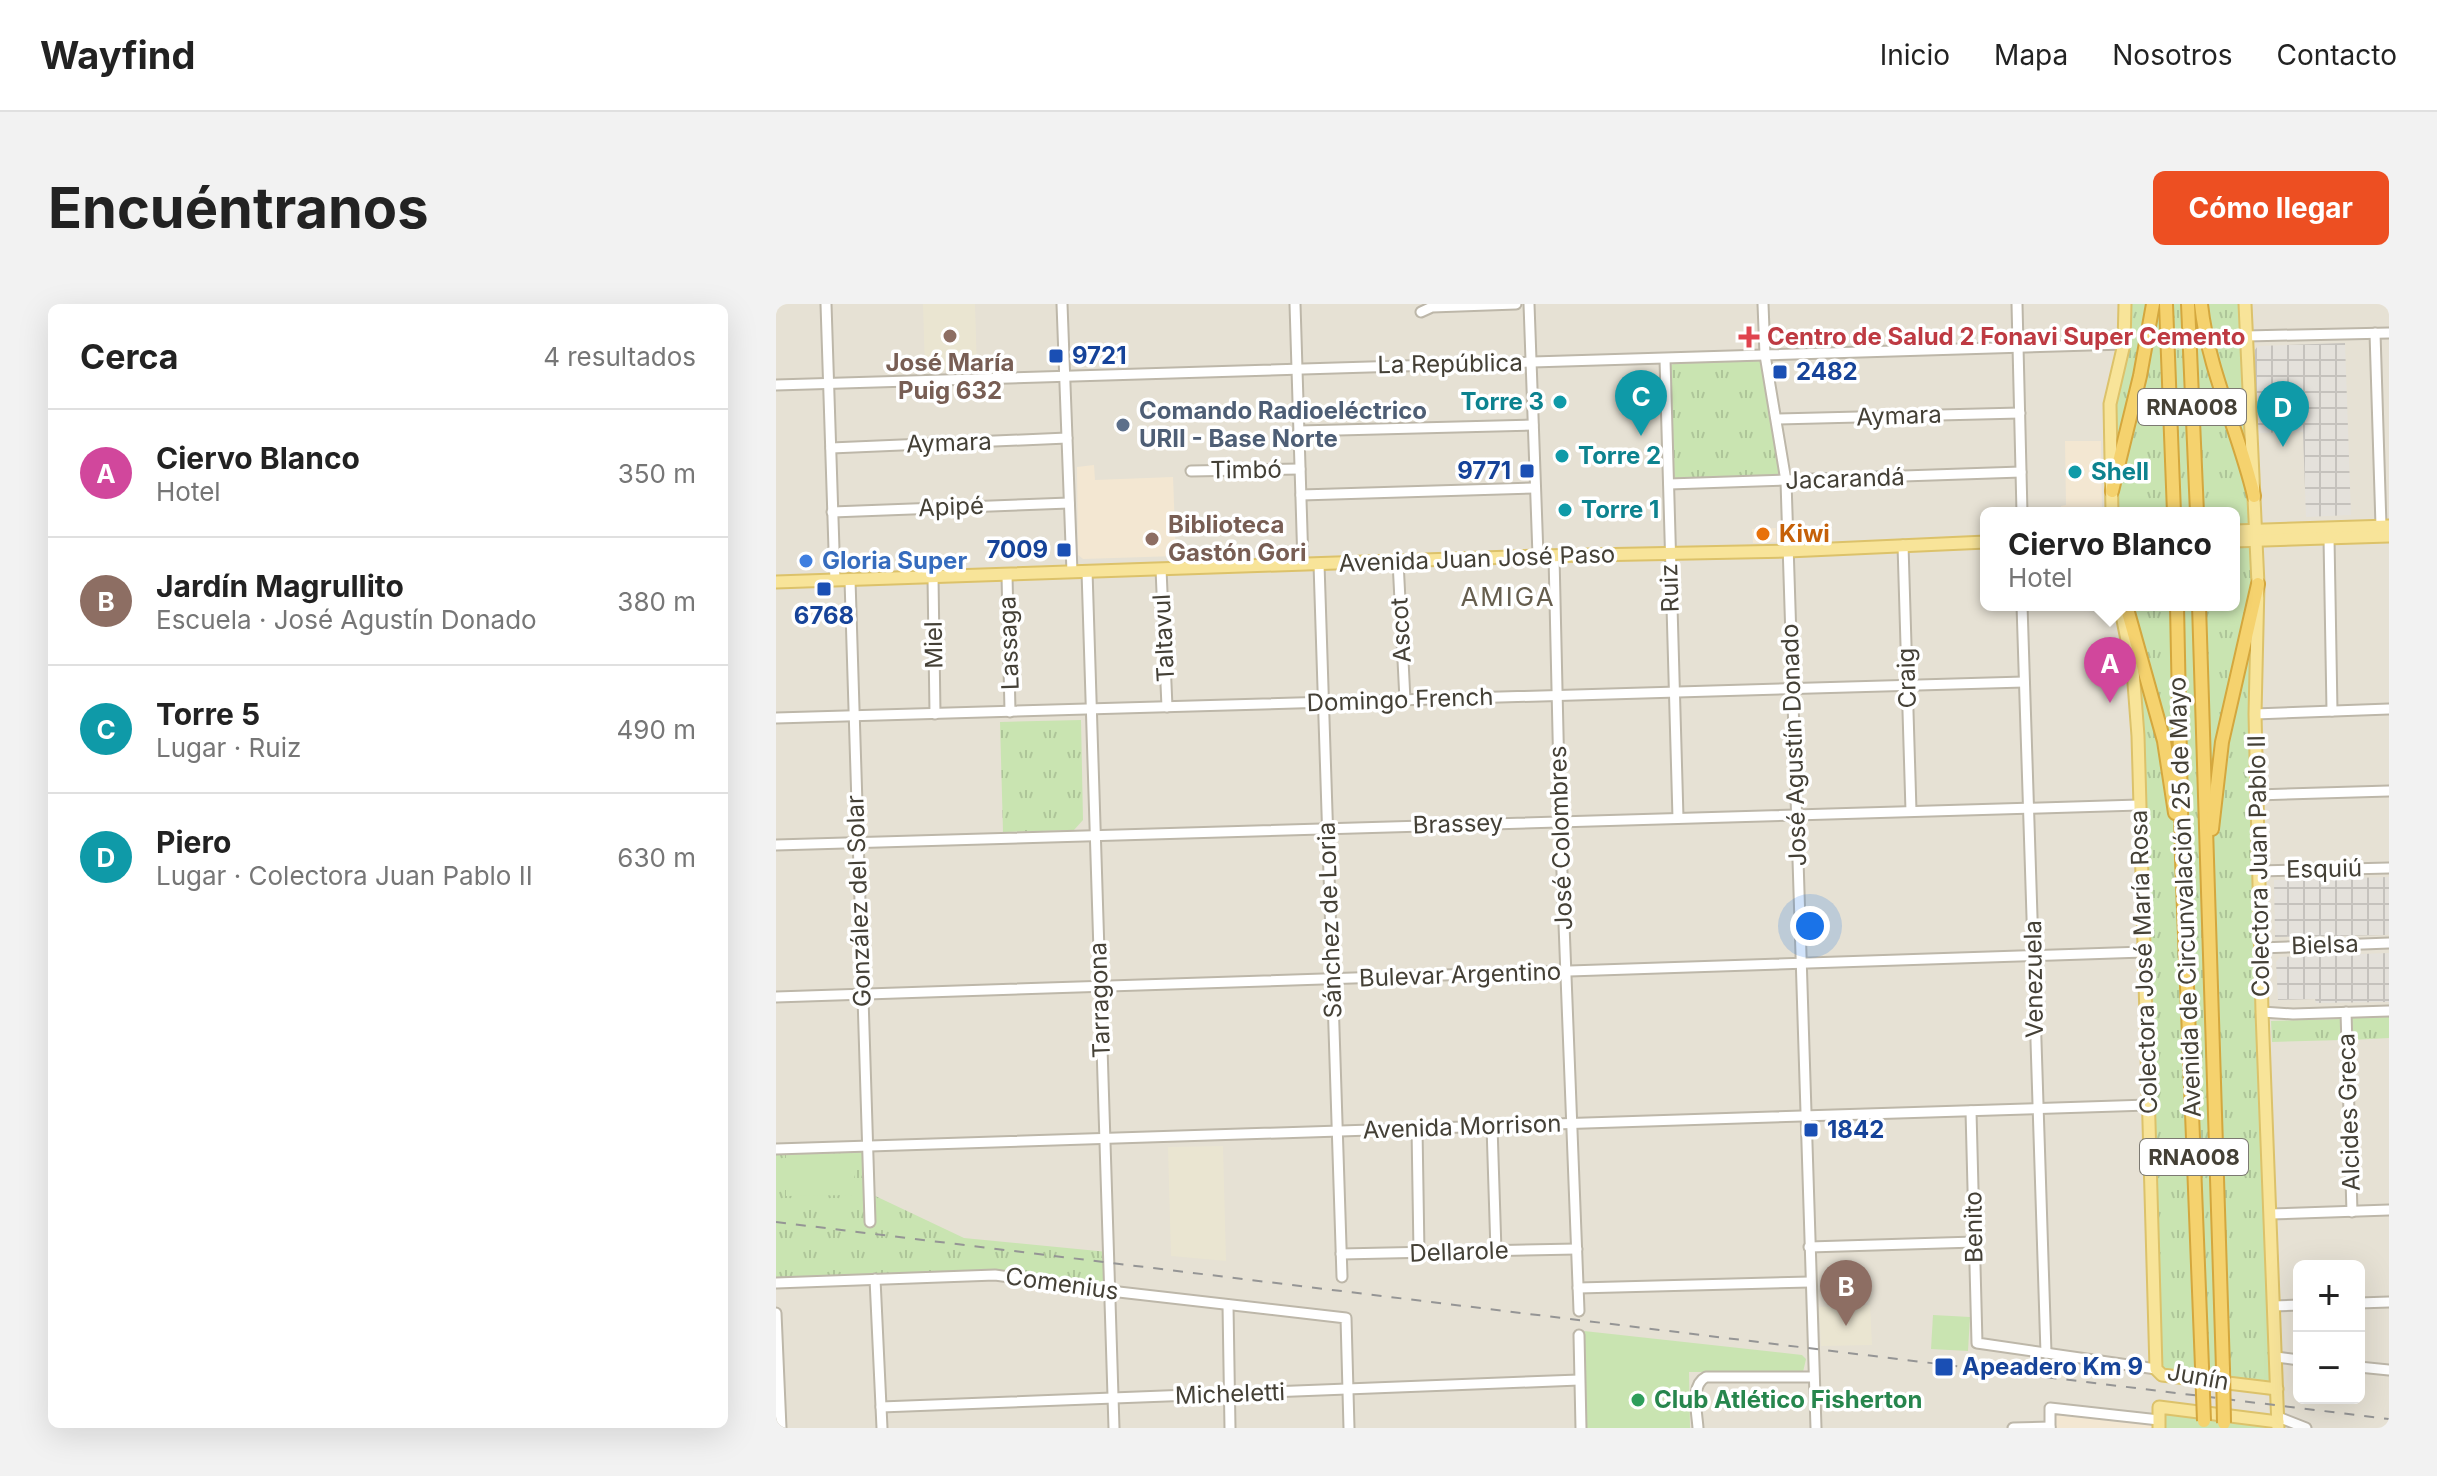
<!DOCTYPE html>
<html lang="es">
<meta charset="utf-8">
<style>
body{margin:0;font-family:Inter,sans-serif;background:#f2f2f2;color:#222}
.controls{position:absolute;right:24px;bottom:24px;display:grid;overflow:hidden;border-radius:12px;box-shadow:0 8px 32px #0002}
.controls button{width:72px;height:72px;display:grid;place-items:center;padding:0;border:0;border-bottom:2px solid #e0e0e0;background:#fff;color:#222;font:40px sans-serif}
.you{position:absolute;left:1034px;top:622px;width:28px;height:28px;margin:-20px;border:6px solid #fff;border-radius:50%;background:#1a73e8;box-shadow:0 0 0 12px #1a73e833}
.badge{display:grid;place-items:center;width:52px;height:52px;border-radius:50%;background:#ed4f22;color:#fff;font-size:26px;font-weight:700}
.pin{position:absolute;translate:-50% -66px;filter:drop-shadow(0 2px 4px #0008)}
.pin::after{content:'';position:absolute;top:42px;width:28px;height:24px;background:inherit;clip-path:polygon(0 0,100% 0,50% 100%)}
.popup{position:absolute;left:1204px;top:203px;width:260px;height:104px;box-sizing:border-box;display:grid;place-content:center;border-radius:12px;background:#fff;filter:drop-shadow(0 2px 6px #0005);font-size:26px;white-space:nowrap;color:#767676}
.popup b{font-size:30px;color:#222}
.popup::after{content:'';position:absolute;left:50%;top:100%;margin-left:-16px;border:16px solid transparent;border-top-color:#fff}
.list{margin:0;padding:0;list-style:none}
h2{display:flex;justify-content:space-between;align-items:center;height:104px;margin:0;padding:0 32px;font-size:34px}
h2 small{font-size:26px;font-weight:400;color:#767676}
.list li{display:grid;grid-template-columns:52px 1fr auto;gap:24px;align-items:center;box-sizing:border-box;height:128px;padding:0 32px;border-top:2px solid #e0e0e0}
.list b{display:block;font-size:30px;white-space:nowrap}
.list p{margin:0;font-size:26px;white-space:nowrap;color:#767676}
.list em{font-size:26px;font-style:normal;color:#767676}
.map{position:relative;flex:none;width:1613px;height:1124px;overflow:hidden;border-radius:12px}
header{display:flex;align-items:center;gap:48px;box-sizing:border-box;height:112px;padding:0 40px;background:#fff;border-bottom:2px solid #e0e0e0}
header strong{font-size:38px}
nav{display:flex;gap:44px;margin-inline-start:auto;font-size:28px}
.intro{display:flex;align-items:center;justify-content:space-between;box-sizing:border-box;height:192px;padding:0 48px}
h1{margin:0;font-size:56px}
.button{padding:20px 36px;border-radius:12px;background:#ed4f22;color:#fff;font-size:28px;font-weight:700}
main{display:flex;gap:48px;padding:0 48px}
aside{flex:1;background:#fff;border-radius:12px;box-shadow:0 8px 32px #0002}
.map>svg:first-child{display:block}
</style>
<header>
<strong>Wayfind</strong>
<nav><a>Inicio</a><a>Mapa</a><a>Nosotros</a><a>Contacto</a></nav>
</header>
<div class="intro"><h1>Encuéntranos</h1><a class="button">Cómo llegar</a></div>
<main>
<aside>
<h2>Cerca<small>4 resultados</small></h2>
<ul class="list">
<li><span class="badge" style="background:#d1479c">A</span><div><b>Ciervo Blanco</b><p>Hotel</p></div><em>350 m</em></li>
<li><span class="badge" style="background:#8d6e63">B</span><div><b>Jardín Magrullito</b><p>Escuela · José Agustín Donado</p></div><em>380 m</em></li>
<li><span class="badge" style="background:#0f9aa8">C</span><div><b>Torre 5</b><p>Lugar · Ruiz</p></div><em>490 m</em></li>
<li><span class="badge" style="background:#0f9aa8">D</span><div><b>Piero</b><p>Lugar · Colectora Juan Pablo II</p></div><em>630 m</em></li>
</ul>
</aside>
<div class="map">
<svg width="1613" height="1124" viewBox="0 0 1613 1124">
<defs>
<pattern id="industrial-grid" width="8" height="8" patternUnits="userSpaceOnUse" patternTransform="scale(2)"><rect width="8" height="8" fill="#e4e1db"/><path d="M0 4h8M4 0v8" fill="none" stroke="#c5c2bd"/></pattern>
<pattern id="grass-tufts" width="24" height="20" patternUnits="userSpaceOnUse" patternTransform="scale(2)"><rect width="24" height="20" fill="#c9e4b1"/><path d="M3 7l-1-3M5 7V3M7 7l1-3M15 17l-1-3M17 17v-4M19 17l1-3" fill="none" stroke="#aec599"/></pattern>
</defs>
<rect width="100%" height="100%" fill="#f2efe6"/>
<path fill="#e6e1d4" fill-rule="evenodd" d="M0,0h1613v1124h-1613zM1210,209h248v92h-248zM1523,962h60v132h-60z"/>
<g fill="#f3e7d2">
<polygon points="1289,137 1325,137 1326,209 1285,209 1285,202 1290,201"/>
<polygon points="318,161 319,176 397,173 400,252 307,255 302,251 301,163"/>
<polygon points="1000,224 1000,238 977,239 976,225"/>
<polygon points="1274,1104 1383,1116 1383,1124 1274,1124"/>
</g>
<g fill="url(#industrial-grid)">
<polygon points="1569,39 1575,211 1530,213 1527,128 1481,129 1478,47 1482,42"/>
<polygon points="1613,573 1613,631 1499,633 1498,576"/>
<polygon points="1613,649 1613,698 1540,699 1539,695 1502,696 1500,658 1504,653"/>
</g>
<g fill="#eae5d1">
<polygon points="147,0 199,0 201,66 149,67"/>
<polygon points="447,842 450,957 395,952 392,843"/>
<polygon points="1094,1001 1096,1041 1045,1042 1043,1003"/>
</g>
<g fill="url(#grass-tufts)">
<polygon points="1349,0 1469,0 1478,192 1479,410 1501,1085 1386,1071 1362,432 1344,301 1458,301 1458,209 1336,209 1334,100"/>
<polygon points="982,54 987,57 1005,169 994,175 905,178 898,175 895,168 892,62 912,55"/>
<polygon points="305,416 307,516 298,526 227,528 224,418"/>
<polygon points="1613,713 1613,734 1576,736 1576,714"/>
<polygon points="1566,715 1567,736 1496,738 1495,717"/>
<polygon points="92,842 93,889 188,934 332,948 334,987 219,971 0,979 0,845"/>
<polygon points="1383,1103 1502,1118 1502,1124 1383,1124"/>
</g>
<g fill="#c9e4b1">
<polygon points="78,849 78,891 10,892 10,850"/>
<polygon points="1157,1011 1194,1013 1192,1047 1155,1045"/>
<polygon points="808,1027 1026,1051 1030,1055 1027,1068 913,1068 914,1124 810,1124"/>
</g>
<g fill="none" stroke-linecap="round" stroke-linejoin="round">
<defs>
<g id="minor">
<polyline points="50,0 59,276"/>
<polyline points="286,0 296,268"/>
<polyline points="519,0 527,260"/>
<polyline points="753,0 762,252"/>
<polyline points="987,0 989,51 1010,177 1040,1124"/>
<polyline points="1241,0 1246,209"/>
<polyline points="645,8 656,3 740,0"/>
<polyline points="1599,29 1605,222"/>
<polyline points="1470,32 1613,29"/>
<polyline points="889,55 902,514"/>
<polyline points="0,81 1348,40"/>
<polyline points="1001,115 1244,109"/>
<polyline points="523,127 757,121"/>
<polyline points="55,144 291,134"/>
<polyline points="415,167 524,165"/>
<polyline points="893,180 1245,168"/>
<polyline points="525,191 759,184"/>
<polyline points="56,208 293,199"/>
<polyline points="1553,234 1556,407"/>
<polyline points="1127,241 1135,507"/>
<polyline points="778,252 784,517 803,1007"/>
<polyline points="622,257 629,396"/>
<polyline points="543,260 566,973"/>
<polyline points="385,265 391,403"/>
<polyline points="311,267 338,1124"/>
<polyline points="231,271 234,408"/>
<polyline points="157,273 159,410"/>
<polyline points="74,276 94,918"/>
<polyline points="1246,301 1270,1049"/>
<polyline points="1479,410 1613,405"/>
<polyline points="0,414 1248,378"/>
<polyline points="1481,491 1613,487"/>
<polyline points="0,541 1363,501"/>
<polyline points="1483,567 1613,564"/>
<polyline points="1484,644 1613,639"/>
<polyline points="0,693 1368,648"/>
<polyline points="1486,708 1517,710 1613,707"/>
<polyline points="1570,708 1576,908"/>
<polyline points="1195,807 1201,1039 1380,1065"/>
<polyline points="716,822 720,947"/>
<polyline points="641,824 643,949"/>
<polyline points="0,845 1372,801"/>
<polyline points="1494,910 1613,906"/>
<polyline points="1033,943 1199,938"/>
<polyline points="565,950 801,945"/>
<polyline points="99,975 106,1124"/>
<polyline points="0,979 219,971 334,987 570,1014 573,1124"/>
<polyline points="802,984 1034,978"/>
<polyline points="1583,999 1613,998"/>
<polyline points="452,1001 454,1124"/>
<polyline points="1497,1002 1523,1001"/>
<polyline points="0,1009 5,1124"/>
<polyline points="803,1031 805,1124"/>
<polyline points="1500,1053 1523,1056"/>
<polyline points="1583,1063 1613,1066"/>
<polyline points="105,1103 803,1076"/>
<polyline points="1502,1113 1530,1124"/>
<path d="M922,1124c-1,-16 -8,-43 8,-51h107"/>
<polyline points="1237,1124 1274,1123"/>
<polyline points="1274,1124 1274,1104 1383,1116"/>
</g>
<g id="major">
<polyline points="1469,0 1482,280 1479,410 1486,708 1502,1124"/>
<polyline points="1336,209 1334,100 1348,40 1349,0"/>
<polyline points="1458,227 1613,222"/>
<polyline points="1458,237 1613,232"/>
<polyline points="0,278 762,252 1012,247 1210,238"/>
<polyline points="1344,301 1357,366 1362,432 1380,1065 1386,1071 1501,1085"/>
<polyline points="1383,1124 1383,1103 1502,1118"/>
</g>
<g id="highway">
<polyline points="1390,0 1398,209"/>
<polyline points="1412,0 1421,209"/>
<path d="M1425,0c7,66 38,128 53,192"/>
<polyline points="1336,187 1364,72 1377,0"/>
<polyline points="1350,301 1388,437 1399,509"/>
<polyline points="1401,301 1406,555 1426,1063"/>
<polyline points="1423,301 1447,1065"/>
<polyline points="1436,525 1446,438 1482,280"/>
</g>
</defs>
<use href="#minor" stroke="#bdb7a9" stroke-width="13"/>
<use href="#major" stroke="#dcc26a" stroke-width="15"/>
<use href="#highway" stroke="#d4a73e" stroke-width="16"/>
<use href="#minor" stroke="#fff" stroke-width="9"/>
<use href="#major" stroke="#f8e499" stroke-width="11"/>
<use href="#highway" stroke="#f5d26e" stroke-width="12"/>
<polyline stroke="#959595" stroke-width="2" stroke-dasharray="10 10" stroke-linecap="butt" points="0,918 1613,1115"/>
<defs>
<g id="highway-bridge">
<polyline points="1426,1063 1428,1117"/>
<polyline points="1447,1065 1448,1119"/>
</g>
</defs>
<use href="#highway-bridge" stroke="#d4a73e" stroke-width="16" stroke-linecap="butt"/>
<use href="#highway-bridge" stroke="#f5d26e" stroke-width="12"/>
</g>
<g fill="#8d6e63" stroke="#fff" stroke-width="3">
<circle cx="174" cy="32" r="8"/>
<circle cx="376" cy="235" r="8"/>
</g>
<path fill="#e0444e" stroke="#fff" stroke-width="3" d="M969 21h8v8h8v8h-8v8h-8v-8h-8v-8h8z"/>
<g fill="#1a4fb4" stroke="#fff" stroke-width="3">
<rect x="272" y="44" width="16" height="16" rx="4"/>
<rect x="996" y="60" width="16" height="16" rx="4"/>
<rect x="743" y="159" width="16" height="16" rx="4"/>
<rect x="280" y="238" width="16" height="16" rx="4"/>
<rect x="40" y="277" width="16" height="16" rx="4"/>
<rect x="1027" y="818" width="16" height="16" rx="4"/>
<rect x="1158" y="1053" width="20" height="20" rx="4"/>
</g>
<g fill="#0f9aa8" stroke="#fff" stroke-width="3">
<circle cx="784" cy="98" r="8"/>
<circle cx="786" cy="152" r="8"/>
<circle cx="1299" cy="168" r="8"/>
<circle cx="789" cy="206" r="8"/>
</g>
<circle fill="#5c6f8a" stroke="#fff" stroke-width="3" cx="347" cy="121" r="8"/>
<circle fill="#e8710a" stroke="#fff" stroke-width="3" cx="987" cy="230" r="8"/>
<circle fill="#3f7fe0" stroke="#fff" stroke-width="3" cx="30" cy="257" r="8"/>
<circle fill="#2e9e5b" stroke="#fff" stroke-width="3" cx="862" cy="1096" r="8"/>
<g text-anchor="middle" stroke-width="7" stroke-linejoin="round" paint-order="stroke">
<g fill="#fff" stroke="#7c7972" stroke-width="2">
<rect x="1362" y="85" width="108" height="36" rx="6"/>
<rect x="1364" y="835" width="108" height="36" rx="6"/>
</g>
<g font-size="22" font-weight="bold" fill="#444036">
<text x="1416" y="111">RNA008</text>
<text x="1418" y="861">RNA008</text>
</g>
<g font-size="24" font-weight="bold" fill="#be3a42" stroke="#fff" text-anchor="start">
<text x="991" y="41">Centro de Salud 2 Fonavi Super Cemento</text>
</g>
<g font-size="24" font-weight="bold" fill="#164399" stroke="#fff" text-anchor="start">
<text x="296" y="60">9721</text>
<text x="1020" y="76">2482</text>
<text x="735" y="175" text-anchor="end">9771</text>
<text x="272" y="254" text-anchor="end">7009</text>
<text x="48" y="320" text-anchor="middle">6768</text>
<text x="1051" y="834">1842</text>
<text x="1186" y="1071">Apeadero Km 9</text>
</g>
<g font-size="24" font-weight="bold" fill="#785e54" stroke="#fff">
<text x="174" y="67">José María<tspan x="174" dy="28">Puig 632</tspan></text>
<text x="392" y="229" text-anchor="start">Biblioteca<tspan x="392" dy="28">Gastón Gori</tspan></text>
</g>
<g font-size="24" fill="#444036" stroke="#fff">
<text transform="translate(674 60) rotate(-1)" y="8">La República</text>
<text transform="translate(1123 112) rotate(-2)" y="8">Aymara</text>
<text transform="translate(173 139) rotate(-2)" y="8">Aymara</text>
<text transform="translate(470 166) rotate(-1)" y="8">Timbó</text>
<text transform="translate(1069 175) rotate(-2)" y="8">Jacarandá</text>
<text transform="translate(175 203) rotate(-2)" y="8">Apipé</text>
<text transform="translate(701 255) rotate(-2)" y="8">Avenida Juan José Paso</text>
<text transform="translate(894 284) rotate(-92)" y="8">Ruiz</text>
<text transform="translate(625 326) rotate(-93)" y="8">Ascot</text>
<text transform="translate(388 334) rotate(-93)" y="8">Taltavul</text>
<text transform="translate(233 339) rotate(-92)" y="8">Lassaga</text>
<text transform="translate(158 341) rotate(-91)" y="8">Miel</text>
<text transform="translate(1131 374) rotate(-92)" y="8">Craig</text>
<text transform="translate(624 396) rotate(-2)" y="8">Domingo French</text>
<text transform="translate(1018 441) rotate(-92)" y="8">José Agustín Donado</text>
<text transform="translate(682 520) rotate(-2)" y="8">Brassey</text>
<text transform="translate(785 534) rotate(-92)" y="8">José Colombres</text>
<text transform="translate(1483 562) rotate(-91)" y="8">Colectora Juan Pablo II</text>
<text transform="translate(1548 565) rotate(-1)" y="8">Esquiú</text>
<text transform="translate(1409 593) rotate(-92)" y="8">Avenida de Circunvalación 25 de Mayo</text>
<text transform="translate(83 597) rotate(-92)" y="8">González del Solar</text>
<text transform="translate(554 616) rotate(-92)" y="8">Sánchez de Loria</text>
<text transform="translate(1549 641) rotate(-2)" y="8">Bielsa</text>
<text transform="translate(1368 658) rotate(-92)" y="8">Colectora José María Rosa</text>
<text transform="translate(684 671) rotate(-2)" y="8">Bulevar Argentino</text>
<text transform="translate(1258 675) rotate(-91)" y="8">Venezuela</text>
<text transform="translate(324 696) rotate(-92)" y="8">Tarragona</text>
<text transform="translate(1573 808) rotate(-92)" y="8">Alcides Greca</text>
<text transform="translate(686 823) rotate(-2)" y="8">Avenida Morrison</text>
<text transform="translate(1198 923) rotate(-91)" y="8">Benito</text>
<text transform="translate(683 948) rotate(-2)" y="8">Dellarole</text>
<text transform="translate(286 980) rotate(8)" y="8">Comenius</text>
<text transform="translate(1422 1073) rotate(10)" y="8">Junín</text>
<text transform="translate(454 1090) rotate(-2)" y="8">Micheletti</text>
</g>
<g font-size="24" font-weight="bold" fill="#0d838f" stroke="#fff" text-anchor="start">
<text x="768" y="106" text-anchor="end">Torre 3</text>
<text x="802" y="160">Torre 2</text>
<text x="1315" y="176">Shell</text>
<text x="805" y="214">Torre 1</text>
</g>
<g font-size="24" font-weight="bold" fill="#4e5e75" stroke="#fff" text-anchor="start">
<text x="363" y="115">Comando Radioeléctrico<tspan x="363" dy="28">URII - Base Norte</tspan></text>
</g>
<g font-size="24" font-weight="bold" fill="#c56008" stroke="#fff" text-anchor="start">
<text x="1003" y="238">Kiwi</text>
</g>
<g font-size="24" font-weight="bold" fill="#366cbe" stroke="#fff" text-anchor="start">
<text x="46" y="265">Gloria Super</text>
</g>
<g font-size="24" font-weight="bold" fill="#27864d" stroke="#fff" text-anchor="start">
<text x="878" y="1104">Club Atlético Fisherton</text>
</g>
<g font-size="26" letter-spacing="2" fill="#665e4e" stroke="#fff">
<text x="732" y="302">AMIGA</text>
</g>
</g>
</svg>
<div class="controls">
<button>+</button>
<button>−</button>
</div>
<div class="you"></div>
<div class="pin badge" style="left:1334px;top:399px;background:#d1479c">A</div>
<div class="popup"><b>Ciervo Blanco</b>Hotel</div>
<div class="pin badge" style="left:1070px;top:1022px;background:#8d6e63">B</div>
<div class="pin badge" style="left:865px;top:132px;background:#0f9aa8">C</div>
<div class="pin badge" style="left:1507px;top:143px;background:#0f9aa8">D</div>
</div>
</main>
